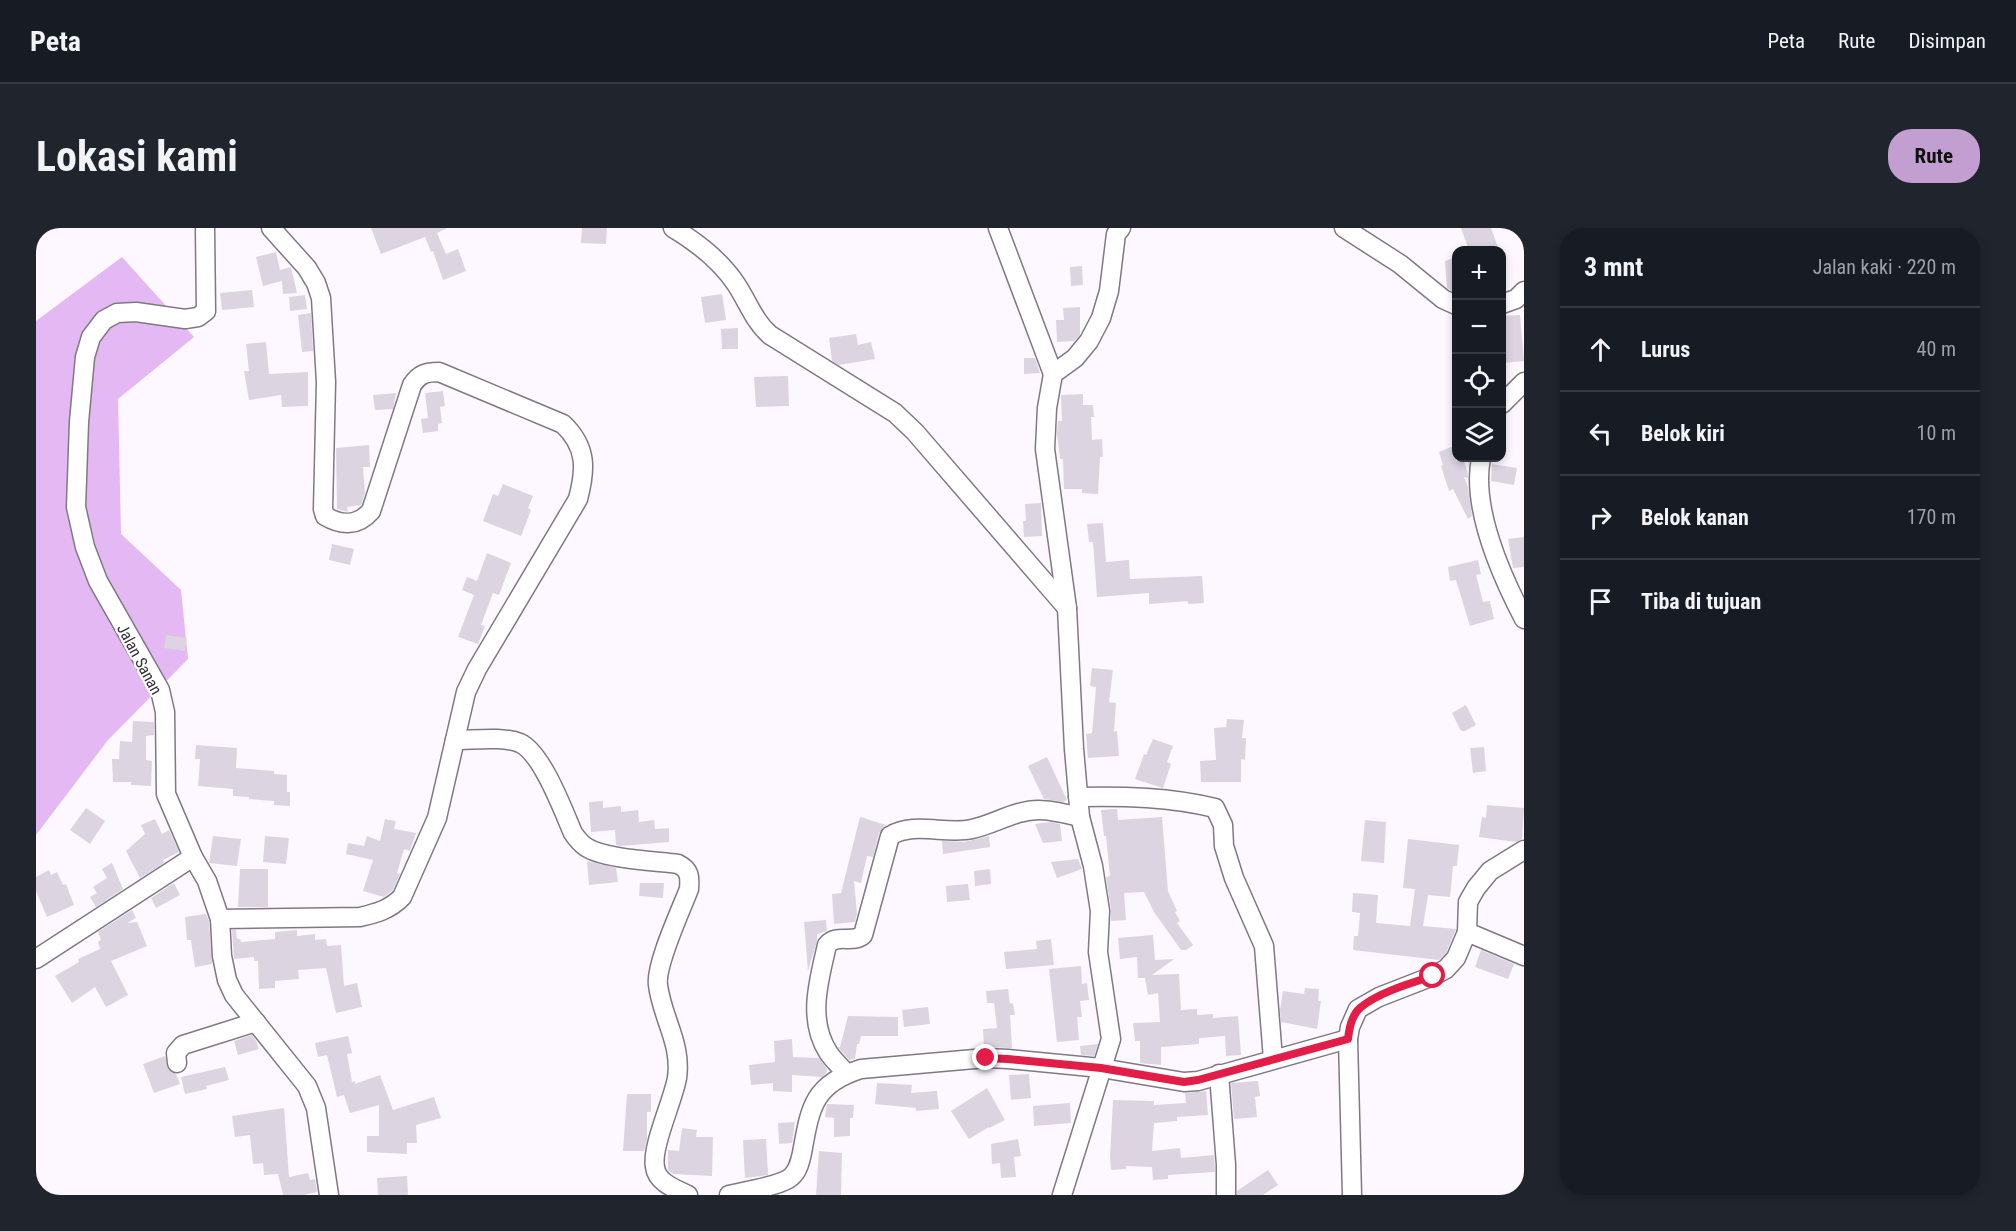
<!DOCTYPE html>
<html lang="id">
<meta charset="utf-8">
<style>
body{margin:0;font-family:"Roboto Condensed",sans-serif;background:#20242c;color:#f1f3f6}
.controls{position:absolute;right:18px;top:18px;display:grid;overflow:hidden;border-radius:12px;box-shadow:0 3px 9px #0003}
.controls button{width:54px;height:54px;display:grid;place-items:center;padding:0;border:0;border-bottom:2px solid #363941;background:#171b24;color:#f1f3f6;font:30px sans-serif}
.stop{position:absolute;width:18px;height:18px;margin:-14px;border:4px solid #e11d48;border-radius:50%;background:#fff}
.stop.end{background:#e11d48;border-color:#fff;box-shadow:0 2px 6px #0008}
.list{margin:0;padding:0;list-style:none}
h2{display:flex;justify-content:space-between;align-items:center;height:78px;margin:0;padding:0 24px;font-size:26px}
h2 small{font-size:20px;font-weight:400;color:#9ea1a6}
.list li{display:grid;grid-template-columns:39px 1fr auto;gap:18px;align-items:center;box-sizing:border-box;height:84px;padding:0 24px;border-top:2px solid #363941}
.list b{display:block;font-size:22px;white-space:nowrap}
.list em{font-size:20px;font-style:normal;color:#9ea1a6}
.icon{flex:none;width:33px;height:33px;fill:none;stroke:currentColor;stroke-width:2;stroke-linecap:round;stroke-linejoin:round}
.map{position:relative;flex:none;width:1488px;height:967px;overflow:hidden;border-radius:24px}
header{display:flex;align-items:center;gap:36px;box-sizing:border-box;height:84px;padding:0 30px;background:#171b24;border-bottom:2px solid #363941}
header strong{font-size:28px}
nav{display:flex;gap:33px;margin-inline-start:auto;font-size:21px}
.intro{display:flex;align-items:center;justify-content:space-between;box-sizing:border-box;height:144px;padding:0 36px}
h1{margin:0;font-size:42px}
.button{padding:15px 27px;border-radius:24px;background:#c29ed1;color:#111;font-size:21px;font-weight:700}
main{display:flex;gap:36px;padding:0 36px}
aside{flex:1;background:#171b24;border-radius:24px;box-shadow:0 3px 9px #0003}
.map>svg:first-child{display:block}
</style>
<header>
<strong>Peta</strong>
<nav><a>Peta</a><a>Rute</a><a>Disimpan</a></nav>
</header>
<div class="intro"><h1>Lokasi kami</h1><a class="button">Rute</a></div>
<main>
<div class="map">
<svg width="1488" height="967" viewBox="0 0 1488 967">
<rect width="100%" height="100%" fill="#fdf7ff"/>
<polygon fill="#e3b8f3" points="86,29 158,109 82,171 85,306 145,362 152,431 72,512 0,607 0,93"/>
<g fill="#ddd4e1">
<polygon points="335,0 411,0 401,5 410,26 422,21 430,43 407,52 397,23 395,24 389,9 345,26"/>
<polygon points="546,0 571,0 570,16 545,15"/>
<polygon points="1425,0 1455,0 1463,22 1433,22"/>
<polygon points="240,24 244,42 255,39 261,65 247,66 246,53 227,58 220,29"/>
<polygon points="1420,29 1420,65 1411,60 1409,33"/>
<polygon points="1046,38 1047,57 1035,58 1034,39"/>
<polygon points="216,62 218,79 186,82 184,65"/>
<polygon points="686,66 690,92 669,95 665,69"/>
<polygon points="269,67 271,81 254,83 253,69"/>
<polygon points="1044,79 1044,107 1038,113 1021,114 1020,92 1028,92 1027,80"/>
<polygon points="275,85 277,123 266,124 262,87"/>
<polygon points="1484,87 1488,133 1466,135 1466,88"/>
<polygon points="702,100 702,121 686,121 685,101"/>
<polygon points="820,106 822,117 835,114 839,131 803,137 796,133 793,110"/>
<polygon points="230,114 233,146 272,144 272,178 246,179 245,167 213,172 208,143 213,143 210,116"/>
<polygon points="988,130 999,130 1004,145 988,146"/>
<polygon points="752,148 753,178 720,179 718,149"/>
<polygon points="407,163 409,178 404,179 406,195 402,196 402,203 387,205 385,191 392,190 389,165"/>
<polygon points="360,165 357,181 339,182 337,167"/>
<polygon points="1047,166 1047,177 1057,177 1058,189 1055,189 1056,212 1066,211 1067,229 1064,229 1062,266 1046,265 1046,261 1028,261 1027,231 1024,231 1021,206 1022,193 1026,193 1025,167"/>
<polygon points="333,217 334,239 327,239 329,265 325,277 311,279 312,284 301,281 300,220"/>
<polygon points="1420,217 1420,233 1427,230 1432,246 1432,250 1428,249 1432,259 1436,288 1432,291 1417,261 1413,263 1405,238 1407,237 1403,224"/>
<polygon points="1456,236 1481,240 1478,257 1455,253"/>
<polygon points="467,256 497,268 492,280 495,282 485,308 447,293 457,266 462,268"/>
<polygon points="1005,275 1006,308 988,309 987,293 990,293 989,276"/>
<polygon points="1067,295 1070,334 1093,332 1094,351 1166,348 1168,375 1152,376 1152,373 1113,376 1113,365 1061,369 1057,314 1053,314 1051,296"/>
<polygon points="1488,309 1488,339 1477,340 1472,311"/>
<polygon points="296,316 318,321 314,337 293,332"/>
<polygon points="451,325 475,335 463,367 457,365 445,397 449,398 442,416 422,409 438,367 426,362 431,349 441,353"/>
<polygon points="1442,332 1445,346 1440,347 1447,374 1454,373 1458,391 1434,398 1420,352 1414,353 1412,339"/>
<polygon points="130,407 151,410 149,423 128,420"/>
<polygon points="1056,440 1077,442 1073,474 1080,475 1078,504 1081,503 1083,528 1052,530 1050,506 1056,505 1060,459 1054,458"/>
<polygon points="1430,477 1440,497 1429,503 1425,503 1416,485"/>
<polygon points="1191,491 1208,492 1206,510 1210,510 1209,532 1205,531 1205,554 1165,554 1164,533 1180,532 1178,500 1190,499"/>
<polygon points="97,493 118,494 118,507 110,508 110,532 116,533 115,558 95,557 95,554 77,554 76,531 83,531 84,513 96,514"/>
<polygon points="1117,511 1137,518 1131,534 1135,536 1127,560 1099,551 1108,526 1110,527"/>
<polygon points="160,517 201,520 200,540 238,543 238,546 251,547 251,564 254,564 254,578 238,577 238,573 213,571 213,569 197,568 197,561 162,558 164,531 159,531"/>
<polygon points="1448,519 1450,543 1437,545 1434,520"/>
<polygon points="1011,529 1031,572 1027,574 1008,571 992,538"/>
<polygon points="567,573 567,580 585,578 585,584 602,582 603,594 618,592 619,601 633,600 633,614 584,618 580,617 579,602 555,604 553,574"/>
<polygon points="1451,577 1488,580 1486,611 1480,614 1443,609 1446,589 1450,590"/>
<polygon points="50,580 69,593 54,616 34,602"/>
<polygon points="1081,581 1082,592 1126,589 1132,663 1141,683 1139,684 1144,693 1141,695 1157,717 1150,722 1145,722 1118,684 1108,664 1088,665 1090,692 1075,693 1075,681 1070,649 1074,648 1070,608 1068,608 1065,582"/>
<polygon points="824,589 850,597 843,605 837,629 831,628 825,655 818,653 821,686 819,694 798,696 796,666 805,665"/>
<polygon points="119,591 126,606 133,602 143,624 127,632 128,635 104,650 90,623 109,606 105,597"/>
<polygon points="349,591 360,593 358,601 380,605 374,623 368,621 361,645 364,646 357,662 348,669 327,663 337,632 310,626 312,615 328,618 331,608 344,613"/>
<polygon points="1329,592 1350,594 1348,635 1325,633"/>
<polygon points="1014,594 1024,596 1026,613 1007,615 999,596"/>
<polygon points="177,608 205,611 201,638 173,635"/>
<polygon points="229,608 253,610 250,636 227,634"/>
<polygon points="953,608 954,619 907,626 906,613 928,614"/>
<polygon points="1372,611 1423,617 1421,638 1417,638 1414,669 1392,667 1387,698 1420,701 1410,725 1403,732 1317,722 1318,708 1322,708 1324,685 1316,684 1317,665 1342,667 1340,695 1374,698 1379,661 1367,660"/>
<polygon points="1042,631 1046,641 1021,650 1015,634"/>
<polygon points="551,633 580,640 582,654 553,657"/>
<polygon points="76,635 87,661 60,679 54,669 61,665 57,659 71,650 66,641"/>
<polygon points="204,641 232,641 232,679 202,679"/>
<polygon points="954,641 955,656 939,658 938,643"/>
<polygon points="13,642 15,647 21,644 27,657 30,656 38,677 11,689 0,663 0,649"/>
<polygon points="138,655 144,667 120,680 115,670"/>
<polygon points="604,655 628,655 627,670 603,668"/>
<polygon points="932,656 934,672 911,674 910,658"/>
<polygon points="96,682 100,690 91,695 101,694 111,718 75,733 92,767 70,779 59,759 36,775 19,748 43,734 42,731 64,721 62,714 65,712 62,704"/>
<polygon points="170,686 173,693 176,736 159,739 155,712 151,712 149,689"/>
<polygon points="790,692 791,703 781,706 781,713 772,743 768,694"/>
<polygon points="196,702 200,702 201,711 204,711 205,714 239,711 239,704 261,702 261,708 279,706 279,712 290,711 291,718 305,717 308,758 321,755 326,779 300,785 290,740 262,742 263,751 239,753 239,760 223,761 222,733 218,733 218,729 198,731"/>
<polygon points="1117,707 1119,732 1138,731 1116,747 1143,746 1145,782 1161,781 1161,787 1177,786 1177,790 1202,788 1205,827 1190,828 1189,808 1163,810 1163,816 1125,819 1125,837 1104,835 1104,813 1099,813 1097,795 1124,794 1122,765 1112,767 1109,750 1102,750 1101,729 1084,731 1082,710"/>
<polygon points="1015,711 1018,737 970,741 968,724 1001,721 1000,713"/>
<polygon points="1445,722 1478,736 1472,751 1439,739"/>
<polygon points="1045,738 1046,756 1051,755 1053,772 1044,773 1046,789 1041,789 1043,812 1021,814 1013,741"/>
<polygon points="1269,760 1283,761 1282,773 1285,773 1281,801 1245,794 1244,782 1247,763 1268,766"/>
<polygon points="972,761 974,776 977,775 979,787 974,787 976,820 948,819 947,801 961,800 958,775 951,775 950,763"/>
<polygon points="892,779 894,796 868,799 866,782"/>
<polygon points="812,788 862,789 862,808 825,808 823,816 821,816 819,831 813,832 802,819 804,819"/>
<polygon points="216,807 220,813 223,821 202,827 198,813"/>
<polygon points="312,808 316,825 311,826 316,854 319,853 319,856 344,847 357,882 398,869 405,890 380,897 381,915 371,915 371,926 331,924 331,908 343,908 343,877 314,885 308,867 301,869 291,827 282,829 279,815"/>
<polygon points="756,811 757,829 783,830 791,841 791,844 786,849 756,847 756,864 737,863 737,855 715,857 713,837 739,834 738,813"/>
<polygon points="1062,816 1058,828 1045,827 1044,818"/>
<polygon points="129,828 132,841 140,846 144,856 118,865 107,836"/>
<polygon points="189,839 193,852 170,858 171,861 149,866 145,849"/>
<polygon points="993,846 995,870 975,872 973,847"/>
<polygon points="1222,853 1224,868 1219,869 1221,889 1198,891 1195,855"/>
<polygon points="841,855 876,857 875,865 901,863 903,881 880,883 880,880 839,876"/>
<polygon points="951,860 969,892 953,900 953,899 933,911 915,883"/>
<polygon points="1170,863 1172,887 1141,889 1141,893 1118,895 1116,923 1144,920 1145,930 1178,927 1179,944 1132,947 1132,951 1117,952 1116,939 1090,938 1090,941 1075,942 1074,928 1077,872 1118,873 1118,877 1150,875 1149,865"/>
<polygon points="591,866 615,866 615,884 611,884 611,911 608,923 587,923"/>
<polygon points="1034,875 1035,895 998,898 997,878"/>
<polygon points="791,876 818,877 817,890 814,890 814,908 798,909 798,890 789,889"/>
<polygon points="248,880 253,949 272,945 274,952 279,951 281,964 267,967 247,967 242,946 228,947 227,935 217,936 214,907 199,909 196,888"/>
<polygon points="759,894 756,915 743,916 742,895"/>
<polygon points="646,900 661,902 660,909 677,909 676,948 637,946 632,942 632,922 643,923"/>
<polygon points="730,911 732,947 709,950 707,912"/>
<polygon points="982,911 985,928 978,929 980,949 965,950 964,935 956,936 955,916"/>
<polygon points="783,923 806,925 805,967 780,967"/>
<polygon points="1232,942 1242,957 1227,967 1201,967 1201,963"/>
<polygon points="371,948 372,967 342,967 341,950"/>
</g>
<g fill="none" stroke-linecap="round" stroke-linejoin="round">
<defs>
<g id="minor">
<polyline points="169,0 170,83 162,89 149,91 100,84 81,85 68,92 55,109 49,129 43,194 40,279 49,319 62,353 124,462 129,484 130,566 157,629 171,653 184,691 186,728 191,752 198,767 271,858 280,880 293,967"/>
<path d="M637,0c25,15 47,32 63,56 12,18 18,37 34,51l125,78 20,19 152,176"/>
<polyline points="962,0 1017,146"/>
<polyline points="1308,0 1364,36 1407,71 1420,77"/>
<polyline points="1466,76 1480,71 1488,63"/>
<polyline points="1466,176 1488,154"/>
<path d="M1445,230c-10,50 20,117 43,161"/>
<path d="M419,512c18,0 48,-4 65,3 22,10 43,67 53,90 4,6 7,10 13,14 18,12 69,14 92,17 12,6 12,13 11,25 -8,21 -34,76 -31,96 4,33 24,58 19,93 -4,23 -26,69 -22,89 2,16 21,22 33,28"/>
<path d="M1042,569c46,-1 92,0 137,11l8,17 1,21 10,32 30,68 9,113"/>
<path d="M184,691l140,-2c17,-4 29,-7 42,-20l35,-79 29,-126 11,-23 101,-170c8,-30 9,-52 -15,-75l-124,-52c-13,0 -20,2 -27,13l-41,126c-13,15 -29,15 -46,5l-2,-7 3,-127 -5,-84 -5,-15 -9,-15 -36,-40"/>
<polyline points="1431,704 1488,728"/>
<polyline points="0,731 157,629"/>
<polyline points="141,835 140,825 147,817 220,794"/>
<path d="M811,846c-6,-7 -14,-14 -19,-22 -21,-33 -9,-72 -1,-107 10,-12 25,-1 36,-10l27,-99c24,-15 56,-1 82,-7 23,-5 43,-19 67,-19 13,0 28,4 41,7"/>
<polyline points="1183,846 1190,937 1190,967"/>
<path d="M693,967c15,-4 52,-9 62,-18 7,-6 9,-15 11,-24 8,-45 11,-69 59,-84l125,-11 22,1 93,9 83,14 14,-1 150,-42"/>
<polyline points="1026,967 1075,811 1062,724 1064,683 1057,638 1044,589 1038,521 1031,380 1009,221 1011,180 1017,146 1039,130 1053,113 1065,90 1073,63 1080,6 1085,0"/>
<polyline points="1316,967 1312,811 1314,799 1322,781 1343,769 1397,748 1410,741 1420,730 1431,704 1432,674 1440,660 1454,643 1488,622"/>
</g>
</defs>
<use href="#minor" stroke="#807884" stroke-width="21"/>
<use href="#minor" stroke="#fff" stroke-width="18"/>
</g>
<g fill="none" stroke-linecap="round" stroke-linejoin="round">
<path stroke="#e11d48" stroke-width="8" d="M950,830l22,1 93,9 83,14 14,-2 150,-41c1,-10 4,-24 12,-31 17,-15 51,-25 73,-32"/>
</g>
<g text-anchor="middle" stroke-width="4.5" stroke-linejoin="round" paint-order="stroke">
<g font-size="16" fill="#343035" stroke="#fff">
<text transform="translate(104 431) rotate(62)" y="6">Jalan Sanan</text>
</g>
</g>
</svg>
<div class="controls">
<button>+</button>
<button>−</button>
<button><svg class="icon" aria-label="locate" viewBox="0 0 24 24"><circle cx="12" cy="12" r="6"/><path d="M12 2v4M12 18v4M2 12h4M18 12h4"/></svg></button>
<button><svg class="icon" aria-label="layers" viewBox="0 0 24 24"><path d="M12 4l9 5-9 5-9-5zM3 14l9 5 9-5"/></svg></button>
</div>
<div class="stop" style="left:1397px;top:748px"></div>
<div class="stop end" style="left:950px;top:830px"></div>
</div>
<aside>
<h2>3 mnt<small>Jalan kaki · 220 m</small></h2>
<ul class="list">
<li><svg class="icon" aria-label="ahead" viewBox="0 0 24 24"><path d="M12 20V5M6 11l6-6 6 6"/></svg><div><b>Lurus</b></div><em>40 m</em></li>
<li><svg class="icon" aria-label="left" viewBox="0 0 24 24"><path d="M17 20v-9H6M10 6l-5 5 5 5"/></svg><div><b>Belok kiri</b></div><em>10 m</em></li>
<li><svg class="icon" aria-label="right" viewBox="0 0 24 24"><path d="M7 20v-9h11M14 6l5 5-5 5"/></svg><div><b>Belok kanan</b></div><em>170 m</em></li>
<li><svg class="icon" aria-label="arrive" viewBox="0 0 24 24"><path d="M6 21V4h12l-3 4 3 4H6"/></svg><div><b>Tiba di tujuan</b></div></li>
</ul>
</aside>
</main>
